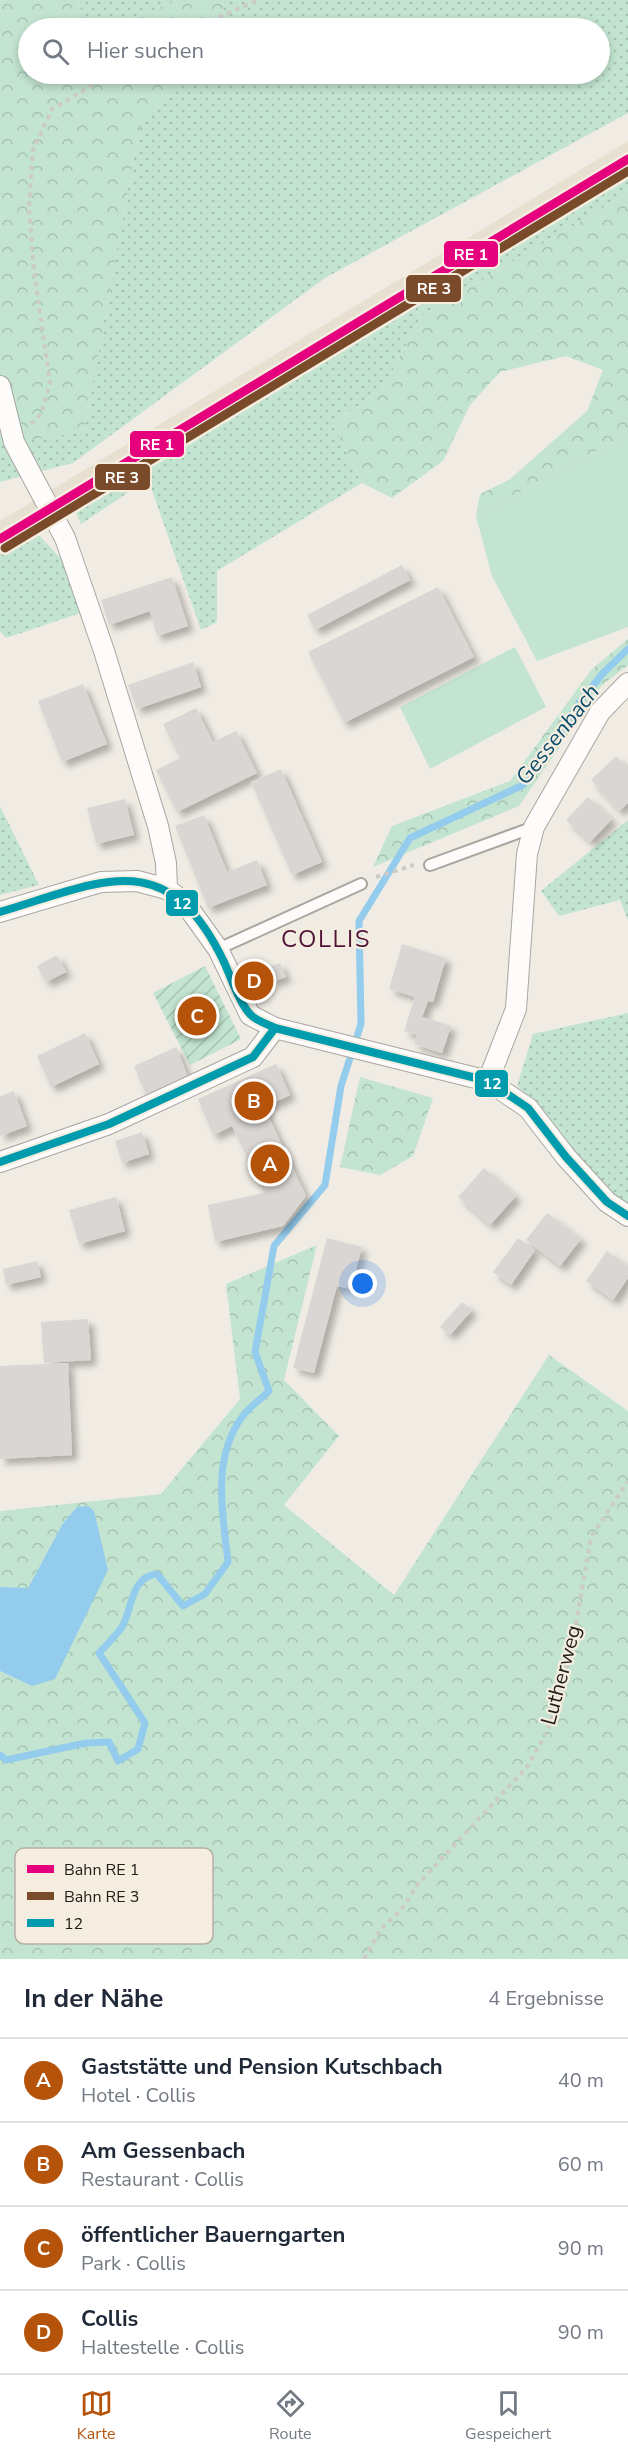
<!DOCTYPE html>
<html lang="de">
<meta charset="utf-8">
<style>
body{margin:0;font-family:"Nunito Sans",sans-serif;background:#f2f2f3;color:#1f2937}
.you{position:absolute;left:363px;top:1284px;width:21px;height:21px;margin:-15px;border:4px solid #fff;border-radius:50%;background:#1a73e8;box-shadow:0 0 0 9px #1a73e833}
.badge{display:grid;place-items:center;width:39px;height:39px;border-radius:50%;background:#b45309;color:#fff;font-size:20px;font-weight:700}
.pin{position:absolute;translate:-50% -50%;border:3px solid #fff;box-shadow:0 2px 6px #0006}
.list{margin:0;padding:0;list-style:none}
h2{display:flex;justify-content:space-between;align-items:center;height:78px;margin:0;padding:0 24px;font-size:26px}
h2 small{font-size:20px;font-weight:400;color:#747a83}
.list li{display:grid;grid-template-columns:39px 1fr auto;gap:18px;align-items:center;box-sizing:border-box;height:84px;padding:0 24px;border-top:2px solid #e0e1e3}
.list b{display:block;font-size:22px;white-space:nowrap}
.list p{margin:0;font-size:20px;white-space:nowrap;color:#747a83}
.list em{font-size:20px;font-style:normal;color:#747a83}
.icon{flex:none;width:33px;height:33px;fill:none;stroke:currentColor;stroke-width:2;stroke-linecap:round;stroke-linejoin:round}
.map{position:relative;flex:none;width:628px;height:1959px;overflow:hidden}
.search{position:absolute;background:#fff;box-shadow:0 3px 9px #0003;left:18px;right:18px;top:18px;height:66px;display:flex;align-items:center;gap:15px;box-sizing:border-box;padding:0 21px;border-radius:33px;color:#747a83;font-size:22px}
.sheet{height:414px;background:#fff}
nav{display:flex;justify-content:space-around;align-items:center;box-sizing:border-box;height:84px;border-top:2px solid #e0e1e3;background:#fff;font-size:16px;color:#747a83}
nav a{display:grid;justify-items:center;gap:3px}
nav .on{color:#b45309}
.map>svg:first-child{display:block}
</style>
<div class="map">
<svg width="628" height="1959" viewBox="0 0 628 1959">
<defs>
<pattern id="grass-dots" width="8" height="8" patternUnits="userSpaceOnUse" patternTransform="scale(1.5)"><rect width="8" height="8" fill="#c2e4d0"/><path d="M2 2h.1M6 6h.1" fill="none" stroke="#a6c3b2" stroke-width="1.8" stroke-linecap="round"/></pattern>
<pattern id="forest-crowns" width="20" height="18" patternUnits="userSpaceOnUse" patternTransform="scale(1.5)"><rect width="20" height="18" fill="#c2e4d0"/><path d="M2 6a3 3 0 1 1 6 0M12 15a3 3 0 1 1 6 0" fill="none" stroke="#a6c3b2"/></pattern>
<pattern id="garden-furrows" width="10" height="10" patternUnits="userSpaceOnUse" patternTransform="scale(1.5)"><rect width="10" height="10" fill="#c2e4d0"/><path d="M-1 1l2-2M0 10L10 0M9 11l2-2" fill="none" stroke="#a6c3b2"/></pattern>
<filter id="shadow"><feDropShadow dx="5.5" dy="5.5" stdDeviation="3" flood-color="#0004"/></filter>
</defs>
<rect width="100%" height="100%" fill="#f0ece4"/>
<polygon fill="#e7dfd0" points="628,141 628,172 0,552 0,521"/>
<g fill="url(#grass-dots)">
<polygon points="77,0 179,0 106,28 88,28"/>
<polygon points="224,0 628,0 628,113 325,278 73,463 0,482 0,444 84,431 139,128 189,74 600,74 600,28 220,28"/>
<polygon points="628,172 628,193 421,316 383,389 333,423 362,483 217,571 217,622 201,630 148,479 81,524 74,507"/>
<polygon points="35,531 63,561 80,613 6,638 0,631 0,552"/>
<polygon points="0,806 39,885 0,895"/>
<polygon points="628,820 628,920 620,900 559,916 541,891"/>
<path d="M628,1013v190c-48,-28 -70,-83 -111,-117l16,-52z"/>
</g>
<g fill="url(#forest-crowns)">
<polygon points="0,0 77,0 88,28 28,28 28,74 189,74 139,129 84,432 0,444"/>
<polygon points="179,0 224,0 220,28 106,28"/>
<polygon points="628,193 628,434 476,516 480,494 509,480 587,411 603,370 566,356 500,372 470,405 443,461 392,498 362,483 333,423 383,389 421,316"/>
<polygon points="628,639 628,665 602,685 519,806 373,867 392,826 510,781 592,669"/>
<polygon points="360,1077 433,1098 413,1156 380,1175 340,1167"/>
<polygon points="317,1245 284,1380 339,1436 284,1505 394,1595 549,1355 628,1411 628,1959 0,1959 0,1671 32,1686 77,1507 63,1523 28,1588 0,1587 0,1511 161,1494 240,1399 226,1284"/>
</g>
<polygon fill="url(#garden-furrows)" points="205,966 241,1039 190,1065 153,993"/>
<g fill="#c2e4d0">
<polygon points="628,434 628,627 537,661 492,576 476,516"/>
<polygon points="515,647 546,707 430,769 400,707"/>
</g>
<polygon fill="#94cced" points="88,1506 94,1511 108,1570 55,1679 32,1686 0,1671 0,1587 28,1588 63,1523 77,1507"/>
<g fill="none" stroke-linecap="round" stroke-linejoin="round">
<path stroke="#94cced" stroke-width="7" d="M0,1755l6,5 80,-17 23,-1 9,19 20,-12 7,-26 -46,-70c7,-8 17,-17 23,-26 11,-19 8,-50 35,-53l26,32 22,-12 23,-32c-5,-48 -17,-102 14,-145 7,-10 19,-18 27,-26l-14,-39 19,-106 51,-61 16,-99 20,-62 -2,-103 51,-83 113,-53 30,-40 26,-42 25,-31 24,-23"/>
</g>
<g fill="#dad6d4" filter="url(#shadow)">
<polygon points="402,565 410,580 315,630 307,615"/>
<polygon points="172,577 188,626 157,636 150,611 109,625 101,600"/>
<polygon points="438,587 474,657 344,723 308,652"/>
<polygon points="193,662 201,687 137,709 128,685"/>
<polygon points="83,684 107,744 62,762 38,701"/>
<polygon points="196,708 213,742 236,731 257,773 177,812 156,770 180,758 163,724"/>
<polygon points="616,756 628,769 628,803 619,811 591,780"/>
<polygon points="281,769 322,862 292,875 251,782"/>
<polygon points="588,797 612,819 590,842 566,820"/>
<polygon points="125,799 134,835 96,844 87,808"/>
<polygon points="204,815 227,872 257,860 267,885 208,908 175,826"/>
<polygon points="402,944 446,958 433,1002 428,1001 422,1017 451,1026 442,1053 414,1044 417,1035 404,1031 415,997 389,989"/>
<polygon points="57,955 66,972 46,982 37,966"/>
<polygon points="280,963 286,977 272,982 267,968"/>
<polygon points="85,1033 99,1064 51,1087 37,1056"/>
<polygon points="176,1047 188,1077 146,1095 134,1066"/>
<polygon points="276,1064 290,1095 264,1107 306,1196 283,1226 215,1242 208,1205 264,1193 232,1126 213,1135 198,1099"/>
<polygon points="14,1091 27,1126 0,1136 0,1096"/>
<polygon points="142,1132 149,1154 122,1163 115,1141"/>
<polygon points="484,1168 516,1196 490,1225 458,1197"/>
<polygon points="116,1197 125,1231 79,1244 69,1210"/>
<polygon points="547,1213 581,1239 560,1266 526,1240"/>
<polygon points="327,1238 362,1247 351,1289 337,1286 314,1373 293,1368"/>
<polygon points="518,1238 535,1250 511,1285 493,1272"/>
<polygon points="607,1251 628,1266 628,1278 613,1300 586,1281"/>
<polygon points="37,1261 41,1277 6,1285 3,1269"/>
<polygon points="462,1302 472,1310 450,1335 440,1327"/>
<polygon points="88,1319 91,1360 44,1363 41,1322"/>
<polygon points="68,1363 72,1455 0,1459 0,1366"/>
</g>
<g fill="none" stroke-linecap="round" stroke-linejoin="round">
<defs>
<g id="service">
<polyline points="430,865 534,827"/>
<polyline points="218,949 361,884"/>
</g>
<g id="minor">
<polyline points="0,386 14,442 65,538 104,651 158,826 166,863 167,889"/>
<polyline points="0,912 101,882 137,881 167,889 185,903 218,949 250,1015 275,1028 488,1081 528,1108 566,1157 607,1202 628,1216"/>
<polyline points="488,1081 516,1009 527,854 534,827 600,712 628,683"/>
<polyline points="0,1162 109,1124 253,1057 275,1028"/>
</g>
</defs>
<use href="#service" stroke="#a9a6a0" stroke-width="14"/>
<use href="#minor" stroke="#a9a6a0" stroke-width="22"/>
<g stroke="#cccbc8" stroke-width="4" stroke-dasharray="4.5 4.5" stroke-linecap="butt">
<polyline points="194,28 258,0"/>
<polyline points="31,424 41,414 50,383 34,271 29,207 33,150 52,109 111,74"/>
<polyline points="376,877 414,865"/>
<polyline points="364,1959 381,1929 401,1910 418,1884 527,1767 548,1730 571,1653 591,1537 628,1481"/>
</g>
<use href="#service" stroke="#fdfcfb" stroke-width="10"/>
<use href="#minor" stroke="#fdfcfb" stroke-width="20"/>
<defs>
<g id="bus-1">
<path d="M0,912c101,-30 167,-69 224,50 6,13 17,45 27,53 5,6 17,9 24,13l213,53 40,27 38,49 41,45 21,14"/>
<polyline points="0,1162 109,1124 253,1057 275,1028"/>
</g>
</defs>
<use href="#bus-1" stroke="#f5eddf" stroke-width="12"/>
<use href="#bus-1" stroke="#009bac" stroke-width="8"/>
<defs>
<polyline id="rail-1" points="0,539 628,159"/>
<polyline id="rail-2" points="5,548 628,171"/>
</defs>
<use href="#rail-1" stroke="#f5eddf" stroke-width="14"/>
<use href="#rail-2" stroke="#f5eddf" stroke-width="14"/>
<use href="#rail-1" stroke="#e5007d" stroke-width="9"/>
<use href="#rail-2" stroke="#7a4b2a" stroke-width="9"/>
</g>
<g text-anchor="middle" stroke-width="4.5" stroke-linejoin="round" paint-order="stroke">
<g font-size="21" fill="#23201b" stroke="#f5eddf">
<text transform="translate(561 1675) rotate(-75)" y="7">Lutherweg</text>
</g>
<g font-size="22" font-style="italic" fill="#094c6d" stroke="#f5eddf">
<text transform="translate(557 734) rotate(-52)" y="8">Gessenbach</text>
</g>
<g font-size="24" letter-spacing="1.5" fill="#51143a" stroke="#f5eddf">
<text x="326" y="947">COLLIS</text>
</g>
</g>
<rect x="15" y="1848" width="198" height="96" rx="9" fill="#f5eddf" stroke="#b6b0a4" stroke-width="1.5"/>
<rect x="27" y="1865" width="27" height="8" fill="#e5007d"/>
<rect x="27" y="1892" width="27" height="8" fill="#7a4b2a"/>
<rect x="27" y="1919" width="27" height="8" fill="#009bac"/>
<g font-size="16" fill="#23201b">
<text x="64" y="1875">Bahn RE 1</text>
<text x="64" y="1902">Bahn RE 3</text>
<text x="64" y="1929">12</text>
</g>
<g stroke="#f5eddf" stroke-width="2">
<rect x="443" y="240" width="56" height="28" rx="6" fill="#e5007d"/>
<rect x="405" y="274" width="57" height="29" rx="6" fill="#7a4b2a"/>
<rect x="129" y="430" width="56" height="28" rx="6" fill="#e5007d"/>
<rect x="94" y="463" width="57" height="28" rx="6" fill="#7a4b2a"/>
<rect x="165" y="889" width="34" height="28" rx="6" fill="#009bac"/>
<rect x="474" y="1069" width="35" height="29" rx="6" fill="#009bac"/>
</g>
<g font-size="16" text-anchor="middle" font-weight="bold" fill="#fff">
<text x="471" y="260">RE 1</text>
<text x="434" y="294">RE 3</text>
<text x="157" y="450">RE 1</text>
<text x="122" y="483">RE 3</text>
<text x="182" y="909">12</text>
<text x="492" y="1089">12</text>
</g>
</svg>
<div class="you"></div>
<div class="pin badge" style="left:270px;top:1164px">A</div>
<div class="pin badge" style="left:254px;top:1101px">B</div>
<div class="pin badge" style="left:197px;top:1016px">C</div>
<div class="pin badge" style="left:254px;top:981px">D</div>
<div class="search"><svg class="icon" aria-label="search" viewBox="0 0 24 24"><circle cx="10" cy="10" r="6"/><path d="M15 15l6 6"/></svg>Hier suchen</div>
</div>
<section class="sheet">
<h2>In der Nähe<small>4 Ergebnisse</small></h2>
<ul class="list">
<li><span class="badge">A</span><div><b>Gaststätte und Pension Kutschbach</b><p>Hotel · Collis</p></div><em>40 m</em></li>
<li><span class="badge">B</span><div><b>Am Gessenbach</b><p>Restaurant · Collis</p></div><em>60 m</em></li>
<li><span class="badge">C</span><div><b>öffentlicher Bauerngarten</b><p>Park · Collis</p></div><em>90 m</em></li>
<li><span class="badge">D</span><div><b>Collis</b><p>Haltestelle · Collis</p></div><em>90 m</em></li>
</ul>
</section>
<nav>
<a class="on"><svg class="icon" aria-label="map" viewBox="0 0 24 24"><path d="M3 6l6-2 6 2 6-2v14l-6 2-6-2-6 2zM9 4v14M15 6v14"/></svg>Karte</a>
<a><svg class="icon" aria-label="directions" viewBox="0 0 24 24"><path d="M12 3l9 9-9 9-9-9zM9 14v-3h6M13 9l2 2-2 2"/></svg>Route</a>
<a><svg class="icon" aria-label="saved" viewBox="0 0 24 24"><path d="M7 4h10v16l-5-4-5 4z"/></svg>Gespeichert</a>
</nav>
